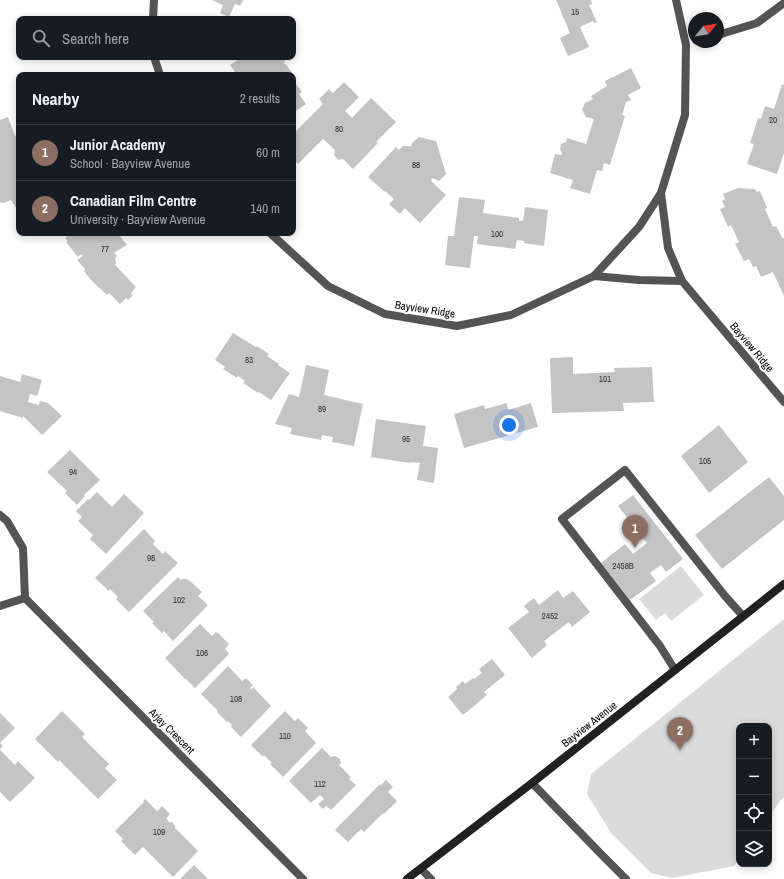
<!DOCTYPE html>
<meta charset="utf-8">
<style>
body{margin:0;font-family:"Archivo Narrow",sans-serif;background:#242831;color:#f1f3f6}
.controls{position:absolute;right:12px;bottom:12px;display:grid;overflow:hidden;border-radius:8px;box-shadow:0 2px 10px #0003}
.controls button{width:36px;height:36px;display:grid;place-items:center;padding:0;border:0;border-bottom:1px solid #363941;background:#171b24;color:#f1f3f6;font:20px sans-serif}
.compass{position:absolute;left:688px;top:12px;width:36px;height:36px;border-radius:50%;background:#171b24;box-shadow:0 2px 10px #0003;rotate:60deg}
.you{position:absolute;left:509px;top:425px;width:14px;height:14px;margin:-10px;border:3px solid #fff;border-radius:50%;background:#1a73e8;box-shadow:0 0 0 6px #1a73e833}
.badge{display:grid;place-items:center;width:26px;height:26px;border-radius:50%;background:#858687;color:#fff;font-size:13px;font-weight:700}
.pin{position:absolute;translate:-50% -33px;filter:drop-shadow(0 1px 2px #0008)}
.pin::after{content:'';position:absolute;top:21px;width:14px;height:12px;background:inherit;clip-path:polygon(0 0,100% 0,50% 100%)}
.list{margin:0;padding:0;list-style:none}
h2{display:flex;justify-content:space-between;align-items:center;height:52px;margin:0;padding:0 16px;font-size:17px}
h2 small{font-size:13px;font-weight:400;color:#9ea1a6}
.list li{display:grid;grid-template-columns:26px 1fr auto;gap:12px;align-items:center;box-sizing:border-box;height:56px;padding:0 16px;border-top:1px solid #363941}
.list b{display:block;font-size:15px;white-space:nowrap}
.list p{margin:0;font-size:13px;white-space:nowrap;color:#9ea1a6}
.list em{font-size:13px;font-style:normal;color:#9ea1a6}
.icon{flex:none;width:22px;height:22px;fill:none;stroke:currentColor;stroke-width:2;stroke-linecap:round;stroke-linejoin:round}
.map{position:relative;flex:none;width:784px;height:879px;overflow:hidden}
.search{position:absolute;background:#171b24;box-shadow:0 2px 10px #0003;left:16px;top:16px;width:280px;height:44px;display:flex;align-items:center;gap:10px;box-sizing:border-box;padding:0 14px;border-radius:8px;color:#9ea1a6;font-size:15px}
.panel{position:absolute;background:#171b24;box-shadow:0 2px 10px #0003;left:16px;top:72px;width:280px;height:164px;border-radius:8px}
.map>svg:first-child{display:block}
</style>
<div class="map">
<svg width="784" height="879" viewBox="0 0 784 879">
<rect width="100%" height="100%" fill="#fff"/>
<g fill="#dbdbdb">
<polygon points="681,566 704,595 671,621 665,613 656,620 639,599"/>
<polygon points="784,619 784,797 780,801 769,817 769,726 739,726 739,859 734,866 672,878 651,873 611,833 587,794 591,774"/>
</g>
<g fill="#c4c4c4">
<polygon points="212,0 243,0 240,6 235,4 229,17 220,13 223,5"/>
<polygon points="556,0 591,0 592,4 589,5 597,22 594,23 593,21 580,27 589,47 568,56 560,38 570,33"/>
<polygon points="242,57 250,57 251,59 255,57 264,57 266,60 270,57 285,57 285,62 283,63 284,64 285,63 295,77 293,79 293,75 237,75 230,65"/>
<polygon points="631,68 641,88 628,95 631,100 626,102 622,115 625,116 610,165 604,163 602,171 597,170 590,194 570,188 573,180 550,173 555,154 561,155 562,153 560,149 561,144 566,142 567,138 586,144 594,119 586,117 582,110 585,103 593,99 591,96 607,86 605,81"/>
<polygon points="293,80 302,92 299,94 306,104 293,113"/>
<polygon points="344,82 359,97 345,111 352,118 371,98 396,122 376,142 378,143 353,169 343,159 338,160 334,155 335,150 323,139 298,164 293,159 293,134 323,104 319,99 329,89 333,93"/>
<polygon points="782,84 784,85 784,153 777,174 747,164 754,144 750,143 758,118 761,119 765,106 774,109"/>
<polygon points="8,117 15,136 17,135 19,141 19,212 11,200 3,203 0,202 0,120"/>
<polygon points="419,137 436,141 446,174 439,181 432,178 431,181 446,195 420,223 405,208 400,214 389,204 394,199 385,191 385,192 368,177 396,147 399,150 403,146 411,146 412,145 411,144"/>
<polygon points="738,188 755,189 757,192 760,191 767,208 765,209 773,227 776,226 783,239 784,238 784,296 773,272 761,277 756,266 753,267 749,259 744,261 735,244 739,242 731,225 728,227 720,209 725,207 722,201 725,199 723,194"/>
<polygon points="459,197 485,200 483,213 519,218 519,221 523,221 525,207 548,210 544,246 524,243 524,241 517,240 515,249 477,244 478,236 474,236 470,268 445,265 448,236 454,236"/>
<polygon points="72,233 120,233 121,234 119,235 127,245 114,253 117,256 115,258 116,263 115,265 136,287 131,293 133,295 128,300 126,298 120,304 109,293 107,295 92,281 84,271 85,269 77,260 83,256 81,254 78,257 66,242 68,241 65,238"/>
<polygon points="233,333 256,347 257,346 269,354 267,356 279,364 278,365 290,373 271,400 259,392 258,393 243,383 245,381 238,376 237,378 223,369 225,367 215,360"/>
<polygon points="573,357 573,374 615,372 614,368 652,367 654,402 623,403 624,411 552,413 550,358"/>
<polygon points="306,365 329,370 324,395 363,404 354,446 332,442 333,437 322,435 321,440 290,434 292,428 275,424 289,394 299,397"/>
<polygon points="22,374 42,380 37,396 30,394 28,402 39,405 40,401 48,403 62,416 42,435 23,416 23,418 0,411 0,376 20,382"/>
<polygon points="507,403 508,410 531,403 538,427 464,448 454,414 484,405 485,409"/>
<polygon points="376,419 426,426 423,446 438,448 434,483 417,480 420,463 410,462 410,463 371,457"/>
<polygon points="719,425 748,462 709,493 681,456"/>
<polygon points="70,450 100,480 84,495 85,496 77,505 65,493 67,491 47,472"/>
<polygon points="769,477 784,496 784,520 722,569 695,535"/>
<polygon points="97,492 112,507 124,494 144,513 106,554 90,539 93,535 78,521 82,517 76,511 88,499 89,500"/>
<polygon points="633,495 683,559 666,572 661,565 650,573 656,581 630,600 601,563 625,544 633,554 647,543 618,506"/>
<polygon points="144,529 155,541 153,544 163,554 165,551 178,563 129,612 116,599 118,597 110,589 109,591 95,578"/>
<polygon points="178,577 181,580 182,579 186,579 190,581 202,592 198,596 208,605 173,641 164,631 162,633 152,623 154,622 143,611"/>
<polygon points="558,590 563,598 573,591 590,612 572,627 569,622 544,641 547,645 532,658 508,628 529,612 524,606 534,598 539,605"/>
<polygon points="200,624 212,636 216,632 217,633 217,632 229,644 225,649 229,654 195,688 185,678 185,679 165,658"/>
<polygon points="492,659 505,675 484,692 487,695 463,715 448,697 457,689 456,687 463,681 465,684 473,678 474,679 482,673 479,669"/>
<polygon points="228,666 242,681 246,678 253,685 250,688 251,690 253,687 271,706 241,737 231,727 232,725 228,721 227,722 217,712 218,711 201,694"/>
<polygon points="62,711 85,734 82,737 109,764 105,768 117,780 98,799 59,760 58,762 35,739"/>
<polygon points="285,711 295,721 298,718 308,728 305,731 316,743 283,777 270,764 272,763 264,755 263,757 251,745"/>
<polygon points="0,713 15,728 0,743 3,746 0,749"/>
<polygon points="322,748 331,757 335,756 340,759 341,763 339,765 351,777 349,779 356,785 331,810 326,806 323,809 318,804 324,799 320,795 311,803 289,781"/>
<polygon points="0,750 15,765 18,761 35,778 10,802 0,792"/>
<polygon points="386,780 393,787 388,792 397,801 384,814 383,813 364,832 361,829 348,842 335,830 380,784 381,785"/>
<polygon points="145,799 157,811 162,806 170,814 164,821 166,818 169,822 172,822 175,826 175,828 198,851 173,877 143,847 135,855 121,841 123,839 115,831 144,802 143,801"/>
<polygon points="194,865 208,879 180,879"/>
</g>
<g fill="none" stroke-linecap="round" stroke-linejoin="round">
<g stroke="#545454" stroke-width="8">
<polyline points="675,670 660,646 562,519 625,470 725,596 743,616"/>
<polyline points="532,783 602,855 626,879"/>
</g>
<g stroke="#545454" stroke-width="8">
<polyline points="676,0 686,45 685,115 661,193 668,248 682,281"/>
<polyline points="153,19 154,0"/>
<polyline points="718,35 757,23 784,3"/>
<polyline points="154,57 160,75"/>
<polyline points="270,233 328,286 385,314 457,326 511,315 594,276 639,280 682,281 784,402"/>
<polyline points="594,276 639,227 661,193"/>
<polyline points="0,515 7,521 23,548 25,598 303,879"/>
<polyline points="0,606 25,598"/>
<polyline points="421,869 431,879"/>
</g>
<polyline stroke="#212121" stroke-width="8" points="407,879 532,783 784,584"/>
</g>
<g text-anchor="middle" stroke-width="4" stroke-linejoin="round" paint-order="stroke">
<g font-size="9" fill="#313131">
<text x="575" y="15">15</text>
<text x="773" y="123">20</text>
<text x="339" y="132">80</text>
<text x="416" y="168">88</text>
<text x="497" y="237">100</text>
<text x="105" y="252">77</text>
<text x="249" y="363">83</text>
<text x="605" y="382">101</text>
<text x="322" y="412">89</text>
<text x="406" y="442">95</text>
<text x="705" y="464">105</text>
<text x="73" y="475">94</text>
<text x="151" y="561">98</text>
<text x="623" y="569">2458B</text>
<text x="179" y="603">102</text>
<text x="550" y="619">2452</text>
<text x="202" y="656">106</text>
<text x="236" y="702">108</text>
<text x="285" y="739">110</text>
<text x="320" y="787">112</text>
<text x="159" y="835">109</text>
</g>
<g font-size="11" fill="#000" stroke="#fff">
<text transform="translate(425 309) rotate(9)" y="4">Bayview Ridge</text>
<text transform="translate(752 347) rotate(50)" y="4">Bayview Ridge</text>
<text transform="translate(589 724) rotate(-38)" y="4">Bayview Avenue</text>
<text transform="translate(172 731) rotate(45)" y="4">Arjay Crescent</text>
</g>
</g>
</svg>
<div class="controls">
<button>+</button>
<button>−</button>
<button><svg class="icon" aria-label="locate" viewBox="0 0 24 24"><circle cx="12" cy="12" r="6"/><path d="M12 2v4M12 18v4M2 12h4M18 12h4"/></svg></button>
<button><svg class="icon" aria-label="layers" viewBox="0 0 24 24"><path d="M12 4l9 5-9 5-9-5zM3 14l9 5 9-5"/></svg></button>
</div>
<svg class="compass" viewBox="-18 -18 36 36"><path d="M0-13l5 13h-10z" fill="#e53935"/><path d="M0 13l5-13h-10z" fill="#9ea1a6"/></svg>
<div class="you"></div>
<div class="pin badge" style="left:635px;top:548px;background:#8d6e63">1</div>
<div class="pin badge" style="left:680px;top:750px;background:#8d6e63">2</div>
<div class="search"><svg class="icon" aria-label="search" viewBox="0 0 24 24"><circle cx="10" cy="10" r="6"/><path d="M15 15l6 6"/></svg>Search here</div>
<section class="panel">
<h2>Nearby<small>2 results</small></h2>
<ul class="list">
<li><span class="badge" style="background:#8d6e63">1</span><div><b>Junior Academy</b><p>School · Bayview Avenue</p></div><em>60 m</em></li>
<li><span class="badge" style="background:#8d6e63">2</span><div><b>Canadian Film Centre</b><p>University · Bayview Avenue</p></div><em>140 m</em></li>
</ul>
</section>
</div>
